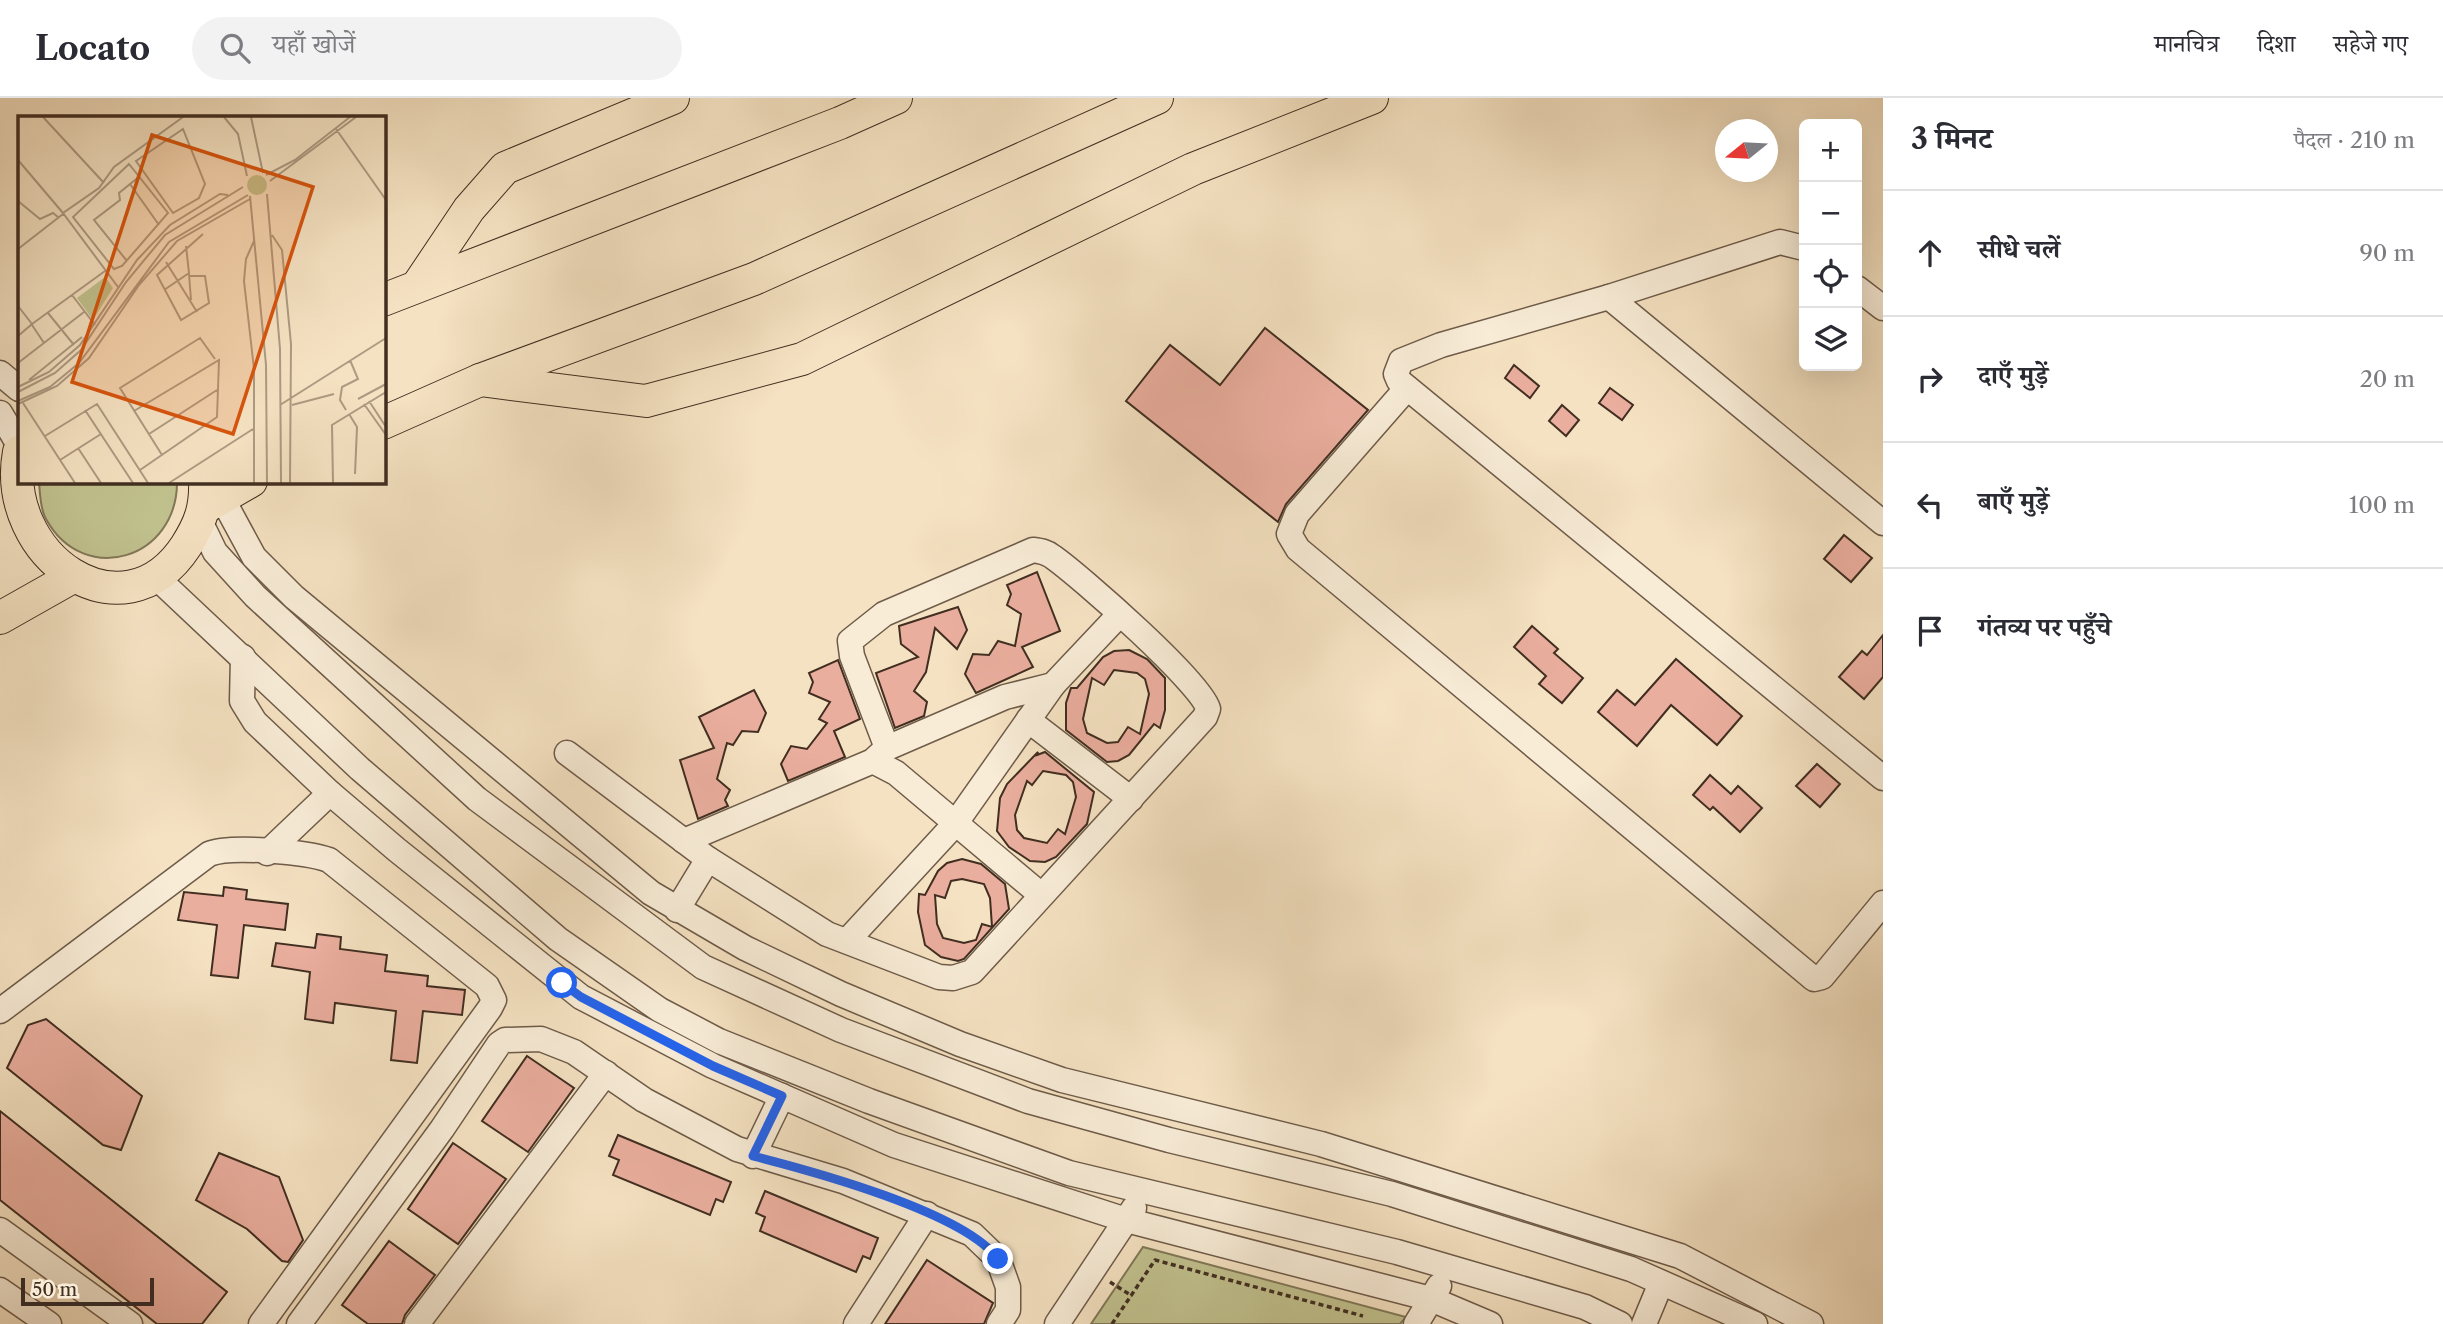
<!DOCTYPE html>
<html lang="hi">
<meta charset="utf-8">
<style>
body{margin:0;font-family:"Libre Caslon Text","Noto Serif Devanagari",serif;background:#f2f2f3;color:#2b2b33}
.controls{position:absolute;right:21px;top:21px;display:grid;overflow:hidden;border-radius:10px;box-shadow:0 7px 28px #0002}
.controls button{width:63px;height:63px;display:grid;place-items:center;padding:0;border:0;border-bottom:2px solid #e1e1e2;background:#fff;color:#2b2b33;font:35px sans-serif}
.compass{position:absolute;left:1715px;top:21px;width:63px;height:63px;border-radius:50%;background:#fff;box-shadow:0 7px 28px #0002;rotate:252deg}
.scale{position:absolute;left:21px;bottom:18px;width:133px;box-sizing:border-box;padding-left:7px;border:4px solid #412e21;border-top:0;font-size:19px;line-height:24px;white-space:nowrap;color:#412e21;-webkit-text-stroke:5px #f8ecd7;paint-order:stroke}
.stop{position:absolute;width:21px;height:21px;margin:-16px;border:5px solid #2563eb;border-radius:50%;background:#fff}
.stop.end{background:#2563eb;border-color:#fff;box-shadow:0 2px 7px #0008}
.list{margin:0;padding:0;list-style:none}
h2{display:flex;justify-content:space-between;align-items:center;height:91px;margin:0;padding:0 28px;font-size:30px}
h2 small{font-size:23px;font-weight:400;color:#7c7c81}
.list li{display:grid;grid-template-columns:46px 1fr auto;gap:21px;align-items:center;box-sizing:border-box;height:126px;padding:0 28px;border-top:2px solid #e1e1e2}
.list b{display:block;font-size:26px;white-space:nowrap}
.list em{font-size:23px;font-style:normal;color:#7c7c81}
.icon{flex:none;width:38px;height:38px;fill:none;stroke:currentColor;stroke-width:2;stroke-linecap:round;stroke-linejoin:round}
.map{position:relative;flex:none;width:1883px;height:1226px;overflow:hidden}
header{display:flex;align-items:center;gap:42px;box-sizing:border-box;height:98px;padding:0 35px;background:#fff;border-bottom:2px solid #e1e1e2}
header strong{font-size:33px}
nav{display:flex;gap:38px;margin-inline-start:auto;font-size:24px}
.search{width:490px;height:63px;background:#f2f2f3;display:flex;align-items:center;gap:18px;box-sizing:border-box;padding:0 24px;border-radius:38px;color:#7c7c81;font-size:26px}
main{display:flex}
aside{flex:1;background:#fff}
.map>svg:first-child{display:block}
</style>
<header>
<strong>Locato</strong>
<div class="search"><svg class="icon" aria-label="search" viewBox="0 0 24 24"><circle cx="10" cy="10" r="6"/><path d="M15 15l6 6"/></svg>यहाँ खोजें</div>
<nav><a>मानचित्र</a><a>दिशा</a><a>सहेजे गए</a></nav>
</header>
<main>
<div class="map">
<svg width="1883" height="1226" viewBox="0 0 1883 1226">
<rect width="100%" height="100%" fill="#f5e2c2"/>
<filter id="stains"><feTurbulence type="fractalNoise" baseFrequency=".00286" numOctaves="4"/><feColorMatrix values="0 0 0 0 .2 0 0 0 0 .09 0 0 0 0 .02 0 0 0 .5 -.17"/></filter>
<radialGradient id="worn" r=".72"><stop offset=".6" stop-color="#630" stop-opacity="0"/><stop offset="1" stop-color="#630" stop-opacity=".3"/></radialGradient>
<g fill="#c1c28f" stroke="#817858" stroke-width="2">
<path d="M177,383c1,78 -93,107 -131,38 -6,-10 -6,-26 -7,-37z"/>
<polygon points="1143,1149 1406,1219 1400,1226 1091,1226"/>
</g>
<g fill="#eaae9e" stroke="#412e21" stroke-width="2" fill-rule="evenodd">
<polygon points="1265,230 1368,312 1286,406 1278,424 1126,303 1170,247 1220,287"/>
<polygon points="1514,267 1539,288 1530,300 1505,280"/>
<polygon points="1610,290 1633,307 1622,322 1599,305"/>
<polygon points="1562,307 1579,322 1566,338 1549,323"/>
<polygon points="1844,437 1872,460 1851,484 1824,461"/>
<polygon points="1037,474 1060,533 1022,549 1033,569 976,595 965,576 973,556 989,557 998,543 1015,548 1021,516 1007,507 1011,496 1007,487"/>
<polygon points="958,509 967,532 957,551 935,530 926,574 914,593 927,604 924,618 895,630 876,575 918,559 901,546 899,528"/>
<polygon points="1532,528 1558,551 1554,555 1583,580 1562,605 1539,586 1546,578 1514,549"/>
<polygon points="1883,537 1883,579 1864,601 1839,579 1862,553 1867,557"/>
<path d="M1129,552l18,9 18,19v32l-5,18 -6,-4 -25,31 -11,6 -11,1 -41,-32v-27l5,-15h6l26,-31 11,-6zM1114,572l23,3 8,6 4,15 -9,40 -12,-7 -10,15 -11,1 -20,-10 -4,-14 9,-41 12,7z"/>
<polygon points="1676,561 1742,618 1717,647 1671,607 1637,648 1598,614 1617,592 1635,607"/>
<polygon points="838,562 860,621 834,633 845,659 788,683 781,666 791,648 807,651 827,625 819,621 830,604 809,595 813,584 809,575"/>
<polygon points="754,592 766,615 758,634 742,633 733,647 727,645 717,681 730,692 725,702 728,708 698,721 680,662 714,650 699,619"/>
<path d="M1038,654l-1,3 8,-3 49,40 -7,32 -31,33 -11,5 -15,-1 -21,-14 -12,-16 3,-33 7,-14zM1043,673l23,4 7,7 3,15 -11,37 -7,-5 -11,14 -23,-5 -7,-8 -2,-15 12,-34 5,4z"/>
<polygon points="1817,666 1840,686 1820,709 1796,688"/>
<polygon points="1710,677 1731,696 1738,688 1762,710 1740,734 1713,709 1710,712 1693,697"/>
<path d="M962,761l19,5 24,20 4,25 -45,50 -6,2 -17,-4 -16,-12 -7,-33 1,-18 6,1 13,-24 9,-8zM962,781l22,5 6,14 2,29 -10,-3 -6,16 -12,3 -21,-5 -6,-14 -2,-29 10,3 6,-17z"/>
<polygon points="224,789 247,792 246,801 288,806 285,832 244,827 238,880 211,877 217,827 178,822 184,794 223,798"/>
<polygon points="317,836 341,839 340,851 387,857 385,873 428,878 427,888 465,892 462,917 423,913 417,965 391,962 396,913 335,905 333,925 305,921 310,874 272,868 276,845 315,850"/>
<polygon points="46,921 142,998 121,1052 103,1047 7,970 28,927"/>
<polygon points="527,958 574,990 528,1054 482,1023"/>
<polygon points="0,1013 227,1194 202,1226 157,1226 0,1102"/>
<polygon points="618,1037 731,1084 723,1104 716,1101 710,1117 613,1077 619,1062 609,1058"/>
<polygon points="453,1045 506,1081 458,1146 408,1111"/>
<polygon points="219,1055 279,1079 303,1142 288,1164 282,1163 247,1131 196,1102"/>
<polygon points="765,1093 878,1140 870,1161 863,1158 856,1174 760,1133 765,1119 756,1115"/>
<polygon points="389,1143 435,1177 405,1217 402,1226 368,1226 342,1207"/>
<polygon points="927,1162 993,1205 984,1226 885,1226"/>
</g>
<g fill="none" stroke-linecap="round" stroke-linejoin="round">
<defs>
<g id="minor">
<polyline points="1804,150 1780,144 1609,199 1441,247 1401,263 1396,276 1399,283 1883,680"/>
<polyline points="1857,190 1883,210"/>
<polyline points="1609,199 1883,425"/>
<polyline points="0,275 19,291"/>
<polyline points="1407,290 1297,416 1289,436 1298,451 1814,881 1822,879 1883,805"/>
<polyline points="0,315 19,347"/>
<polyline points="222,400 254,459 294,499 651,795 745,850 841,896 960,946 1062,982 1321,1046 1680,1158 1811,1226"/>
<polyline points="201,425 215,454 255,498 477,701 703,869 841,932 1028,1003 1169,1042 1392,1096 1631,1171 1755,1226"/>
<polyline points="155,478 360,671 558,841 660,912 719,943 869,1003 1069,1075 1397,1154 1585,1209 1620,1226"/>
<polyline points="243,559 242,603 255,624 330,695 397,752 581,899 713,968 894,1047 1126,1122 1431,1201 1490,1226"/>
<polyline points="1028,622 1131,701"/>
<path d="M567,655l141,106 119,75 112,43 14,1 19,-6 233,-255 3,-8c-5,-25 -128,-133 -155,-152 -6,-5 -12,-6 -20,-7l-149,64 -34,27 2,15 35,92"/>
<polyline points="876,660 887,650 1005,599 1053,587"/>
<polyline points="684,743 873,663 896,675 1040,796"/>
<polyline points="267,755 330,695"/>
<polyline points="677,812 708,761"/>
<polyline points="847,843 955,726 1053,587 1119,517"/>
<path d="M0,913l209,-157c21,-9 98,-2 120,6l158,126 7,14 -4,8 -229,316"/>
<polyline points="753,1058 782,998"/>
<polyline points="0,1132 130,1226"/>
<polyline points="0,1192 49,1226"/>
<polyline points="299,1226 442,1031 499,946 505,942 541,941 574,954 644,1002 737,1051 843,1083 972,1136 998,1161 1008,1189 1008,1212 999,1226"/>
<polyline points="417,1226 606,975"/>
<polyline points="856,1226 927,1116"/>
<polyline points="1057,1226 1134,1110"/>
<polyline points="1416,1226 1439,1188"/>
<polyline points="1644,1226 1661,1185"/>
</g>
<g id="major">
<polyline points="418,187 469,111 505,70 673,0"/>
<polyline points="383,202 840,25 896,0"/>
<polyline points="480,282 646,303 802,261 1193,71 1372,0"/>
<polyline points="383,325 480,282 754,181 1157,0"/>
<path d="M19,354c-19,104 104,190 167,94 14,-22 20,-38 19,-65"/>
<polyline points="204,410 251,383"/>
<polyline points="0,520 69,481"/>
</g>
</defs>
<use href="#minor" stroke="#6e5b49" stroke-width="27"/>
<use href="#major" stroke="#412e21" stroke-width="34"/>
<g stroke="#412e21" stroke-width="3.5" stroke-dasharray="5 3.5" stroke-linecap="butt">
<polyline points="1110,1184 1132,1198"/>
<polyline points="1112,1226 1155,1162 1363,1218"/>
</g>
<use href="#minor" stroke="#f8ecd7" stroke-width="24"/>
<use href="#major" stroke="#f5e2c2" stroke-width="32"/>
</g>
<g fill="none" stroke-linecap="round" stroke-linejoin="round">
<path stroke="#2563eb" stroke-width="9" d="M562,885l19,14 132,69 69,30 -29,60c59,15 211,56 245,103"/>
</g>
<g transform="translate(18 18)">
<rect width="368" height="368" fill="#f5e2c2"/>
<path d="M229 69a10 10 0 1 1 20 0a10 10 0 1 1-20 0ZM87,161l8,11 -20,32 -16,-22z" fill="#c1c28f"/>
<path fill="none" stroke="#ad9a82" stroke-width="2" d="M25,1l61,66M206,1l14,17 9,42M233,1l12,56M165,13l22,55 -6,14 -26,15 -37,-52zM318,13l50,71M0,44l45,53M111,48l39,49 -46,53 -8,3 -41,-52zM248,59l29,-15 55,-43M252,65l86,-64M112,68l29,41M249,78l13,155 1,134M232,80l16,169 1,118M0,85l22,18 13,-6 5,4M254,119l10,15 9,94 -1,139M236,125l-8,18 -2,22 10,88v114M0,133l45,-35M109,145l-33,-41 26,-20 -1,-7 21,-17M148,146l31,50M171,158l2,26M172,160h15l4,27 -28,17 -24,-45 46,-41M100,171l-55,-74 36,-25 15,-21 69,-50M146,174l25,-17 -3,-27M54,179l23,30M0,190l14,18 -14,12M30,197l26,32M14,208l73,-53M14,209l12,18M0,247l66,-51M11,264l53,-43M0,271l31,-15 31,-27 57,-85 33,-35 50,-31 8,1M0,276l37,-19 26,-23 45,-68 39,-47 78,-48M340,283l28,-15M0,285l32,-14 29,-24 90,-121 79,-47M351,285l17,26M5,287l52,80M0,288l39,-18 32,-28 50,-73 38,-44 73,-42M346,288l22,31M262,289l106,-67M274,289l42,-11M67,294l48,73M328,294l-6,-10 2,-13 16,-8 -8,-19M116,295l85,-51 -2,57 -77,53M331,298l8,13 -2,47M131,318l68,-44M27,320l52,-32 51,79M60,332l23,35M144,339l-42,-67 80,-50 15,21M42,344l41,-26M151,367l84,-54M315,367l-1,-58 54,-33"/>
<path fill="#d7550e" fill-opacity="0.15" stroke="#d7550e" stroke-width="3.5" d="M134,19l161,52 -80,247 -161,-52z"/>
<rect width="368" height="368" fill="none" stroke="#412e21" stroke-width="3.5"/>
</g>
<rect width="100%" height="100%" filter="url(#stains)"/>
<rect width="100%" height="100%" fill="url(#worn)"/>
</svg>
<div class="controls">
<button>+</button>
<button>−</button>
<button><svg class="icon" aria-label="locate" viewBox="0 0 24 24"><circle cx="12" cy="12" r="6"/><path d="M12 2v4M12 18v4M2 12h4M18 12h4"/></svg></button>
<button><svg class="icon" aria-label="layers" viewBox="0 0 24 24"><path d="M12 4l9 5-9 5-9-5zM3 14l9 5 9-5"/></svg></button>
</div>
<svg class="compass" viewBox="-18 -18 36 36"><path d="M0-13l5 13h-10z" fill="#e53935"/><path d="M0 13l5-13h-10z" fill="#7c7c81"/></svg>
<div class="scale">50 m</div>
<div class="stop" style="left:562px;top:885px"></div>
<div class="stop end" style="left:998px;top:1161px"></div>
</div>
<aside>
<h2>3 मिनट<small>पैदल · 210 m</small></h2>
<ul class="list">
<li><svg class="icon" aria-label="ahead" viewBox="0 0 24 24"><path d="M12 20V5M6 11l6-6 6 6"/></svg><div><b>सीधे चलें</b></div><em>90 m</em></li>
<li><svg class="icon" aria-label="right" viewBox="0 0 24 24"><path d="M7 20v-9h11M14 6l5 5-5 5"/></svg><div><b>दाएँ मुड़ें</b></div><em>20 m</em></li>
<li><svg class="icon" aria-label="left" viewBox="0 0 24 24"><path d="M17 20v-9H6M10 6l-5 5 5 5"/></svg><div><b>बाएँ मुड़ें</b></div><em>100 m</em></li>
<li><svg class="icon" aria-label="arrive" viewBox="0 0 24 24"><path d="M6 21V4h12l-3 4 3 4H6"/></svg><div><b>गंतव्य पर पहुँचे</b></div></li>
</ul>
</aside>
</main>
